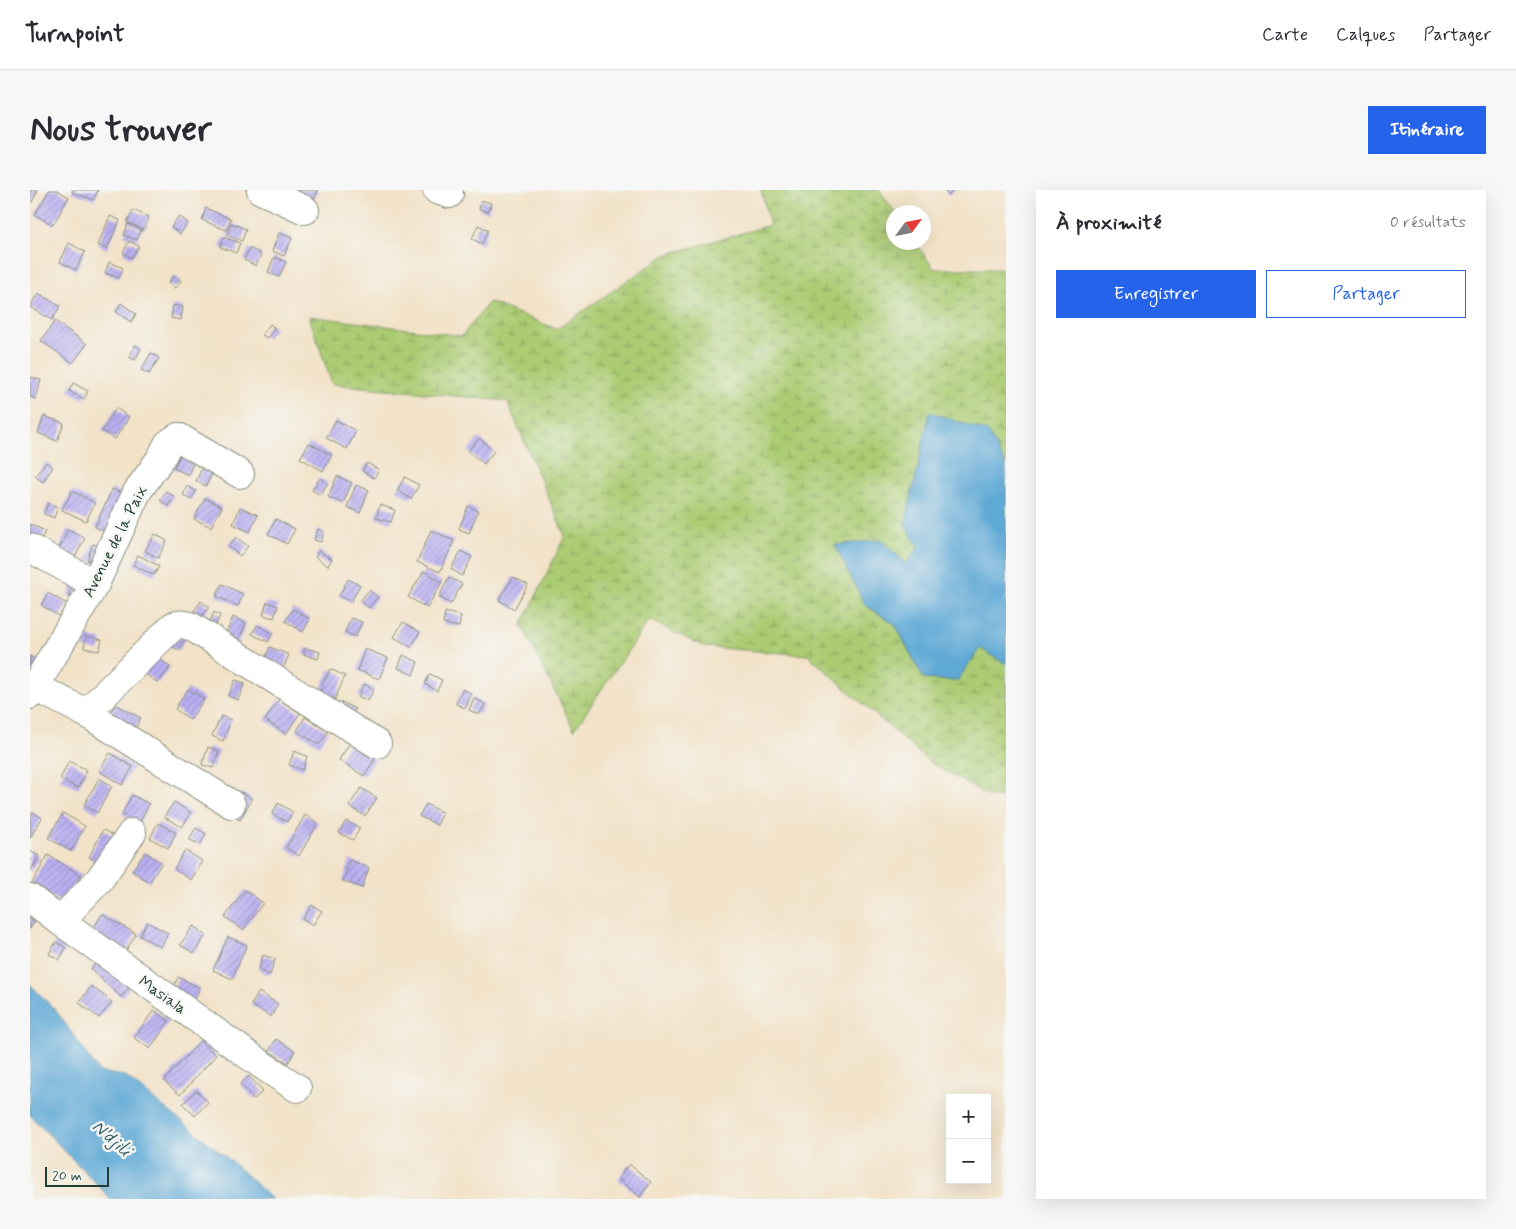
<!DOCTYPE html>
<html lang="fr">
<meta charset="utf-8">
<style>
body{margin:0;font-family:Mynerve,sans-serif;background:#f7f7f7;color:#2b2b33}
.controls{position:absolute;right:15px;bottom:15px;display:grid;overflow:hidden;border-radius:0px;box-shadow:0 5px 20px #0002}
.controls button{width:45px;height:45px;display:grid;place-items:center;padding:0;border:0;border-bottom:1px solid #e1e1e2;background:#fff;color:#2b2b33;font:25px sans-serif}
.compass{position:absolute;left:856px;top:15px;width:45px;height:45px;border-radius:50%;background:#fff;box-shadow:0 5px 20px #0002;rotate:57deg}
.scale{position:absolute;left:15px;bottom:12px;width:64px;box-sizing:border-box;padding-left:5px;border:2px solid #1f3d34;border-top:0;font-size:14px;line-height:18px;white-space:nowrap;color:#1f3d34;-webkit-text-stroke:4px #f6f6f2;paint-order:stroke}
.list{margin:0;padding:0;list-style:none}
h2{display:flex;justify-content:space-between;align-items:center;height:65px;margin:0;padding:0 20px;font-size:21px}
h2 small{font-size:16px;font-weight:400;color:#7c7c81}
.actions{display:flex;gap:10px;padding:15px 20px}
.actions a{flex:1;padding:11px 0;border:1px solid #2563eb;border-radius:0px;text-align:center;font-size:18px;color:#2563eb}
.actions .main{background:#2563eb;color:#fff}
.map{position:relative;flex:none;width:976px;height:1009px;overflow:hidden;border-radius:0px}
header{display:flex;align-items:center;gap:30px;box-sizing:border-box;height:70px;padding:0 25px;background:#fff;border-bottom:1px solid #e1e1e2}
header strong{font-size:24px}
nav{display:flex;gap:28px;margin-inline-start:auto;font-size:18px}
.intro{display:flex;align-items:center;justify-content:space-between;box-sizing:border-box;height:120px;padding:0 30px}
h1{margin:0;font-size:35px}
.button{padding:12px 22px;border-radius:0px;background:#2563eb;color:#fff;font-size:18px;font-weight:700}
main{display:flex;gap:30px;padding:0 30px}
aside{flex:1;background:#fff;border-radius:0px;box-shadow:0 5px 20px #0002}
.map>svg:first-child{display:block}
</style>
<header>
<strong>Turnpoint</strong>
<nav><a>Carte</a><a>Calques</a><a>Partager</a></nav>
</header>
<div class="intro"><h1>Nous trouver</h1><a class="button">Itinéraire</a></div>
<main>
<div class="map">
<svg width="976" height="1009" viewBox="0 0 976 1009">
<defs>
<pattern id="wetland-marsh" width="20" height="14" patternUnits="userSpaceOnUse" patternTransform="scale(1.25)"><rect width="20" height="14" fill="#accc73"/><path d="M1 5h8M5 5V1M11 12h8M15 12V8" fill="none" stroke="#8ba75f"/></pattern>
<pattern id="building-hatch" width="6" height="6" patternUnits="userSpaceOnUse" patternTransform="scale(1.25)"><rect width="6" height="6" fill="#bbb0f3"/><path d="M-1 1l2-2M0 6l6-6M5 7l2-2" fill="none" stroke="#9790c6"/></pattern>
</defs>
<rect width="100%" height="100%" fill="#f6f6f2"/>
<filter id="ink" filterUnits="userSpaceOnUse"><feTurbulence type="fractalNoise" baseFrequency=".02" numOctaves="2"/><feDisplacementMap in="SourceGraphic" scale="10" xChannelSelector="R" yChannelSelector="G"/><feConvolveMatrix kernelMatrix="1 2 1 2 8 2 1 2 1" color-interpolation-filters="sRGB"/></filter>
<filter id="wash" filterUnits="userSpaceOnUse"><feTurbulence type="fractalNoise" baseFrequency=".0096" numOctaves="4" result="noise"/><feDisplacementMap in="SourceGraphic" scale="20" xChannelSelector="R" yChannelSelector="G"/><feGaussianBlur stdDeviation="1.12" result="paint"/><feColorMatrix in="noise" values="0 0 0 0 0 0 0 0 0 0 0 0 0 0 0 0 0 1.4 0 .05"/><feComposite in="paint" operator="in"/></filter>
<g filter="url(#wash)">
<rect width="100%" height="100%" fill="#f2e2c8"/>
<polygon fill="url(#wetland-marsh)" stroke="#668454" points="731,0 849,0 865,22 864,22 864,52 886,53 904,79 976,79 976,276 958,242 875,335 889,357 876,375 835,415 865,434 894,489 927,491 950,457 976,474 976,608 960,607 898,571 778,465 675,457 619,430 544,540 492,435 535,346 477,211 302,194 279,126 432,146 459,112 527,139 635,65 740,35"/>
<g fill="#5ea9d6" stroke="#3e7385">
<polygon points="900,222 958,242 976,276 976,474 950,458 927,491 894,489 865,434 835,415 805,355 851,350 876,374 889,357 875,335"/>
<polygon points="0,794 27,822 69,882 95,886 201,971 242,1009 81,1009 0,925"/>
</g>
<g id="blocks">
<g fill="url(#building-hatch)">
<polygon points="0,0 8,0 2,12 0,11"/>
<polygon points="19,0 27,0 39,7 23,35 5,25"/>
<polygon points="42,0 68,0 64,10 42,2"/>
<polygon points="265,0 287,0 288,1 281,16 262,7"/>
<polygon points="915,0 925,0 918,5"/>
<polygon points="451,10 461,13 458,22 449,19"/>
<polygon points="176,18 201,29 196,40 172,30"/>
<polygon points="103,20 119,27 114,40 97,32"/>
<polygon points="80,26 90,30 77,59 68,55"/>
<polygon points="149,26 158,33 150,44 141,37"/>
<polygon points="201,33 216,39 212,51 197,45"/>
<polygon points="98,34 111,40 107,50 94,45"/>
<polygon points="448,35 458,40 452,54 442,49"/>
<polygon points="249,43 262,48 254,66 242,61"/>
<polygon points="194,47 210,53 206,63 190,57"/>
<polygon points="99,51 109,56 102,68 93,63"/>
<polygon points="39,53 55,62 46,80 30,72"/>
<polygon points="219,58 231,64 226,76 214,70"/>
<polygon points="244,67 256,72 249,87 238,82"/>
<polygon points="79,72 93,78 89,88 75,83"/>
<polygon points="144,86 151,91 145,98 138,93"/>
<polygon points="8,103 30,116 22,130 0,117"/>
<polygon points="91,113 106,124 101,132 86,122"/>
<polygon points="143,115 153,117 151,130 141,128"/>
<polygon points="25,131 57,154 43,173 11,151"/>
<polygon points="240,134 245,138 237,148 232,145"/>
<polygon points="105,155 111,159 105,170 99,167"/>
<polygon points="121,163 129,168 119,184 111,180"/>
<polygon points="0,187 11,190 6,209 0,207"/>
<polygon points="43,193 58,201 54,209 39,201"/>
<polygon points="86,218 99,227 85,249 72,241"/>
<polygon points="14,226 34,233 27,251 8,243"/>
<polygon points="306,230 326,241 317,259 296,248"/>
<polygon points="449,248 464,261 454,274 438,261"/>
<polygon points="279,253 302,265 293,281 270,268"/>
<polygon points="153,258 167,264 158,285 144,278"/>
<polygon points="16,272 23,277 13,292 5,286"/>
<polygon points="175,272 185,277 176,296 166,291"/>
<polygon points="337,273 349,280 344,288 332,281"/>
<polygon points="307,286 322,293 313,313 298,307"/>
<polygon points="375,287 389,295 381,309 367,300"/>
<polygon points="290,288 298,293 290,305 282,300"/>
<polygon points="326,295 339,300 330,323 317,317"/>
<polygon points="157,296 166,301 161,310 153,305"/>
<polygon points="82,299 96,305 78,343 65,337"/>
<polygon points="42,301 65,313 56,331 32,320"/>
<polygon points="136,301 144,306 138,316 130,310"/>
<polygon points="175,308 192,317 181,337 164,329"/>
<polygon points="18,313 28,317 24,328 14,324"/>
<polygon points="350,315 365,320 361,332 346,328"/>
<polygon points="438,316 448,321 439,343 429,339"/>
<polygon points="210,317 228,325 220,342 203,334"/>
<polygon points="246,329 265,339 257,354 238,344"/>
<polygon points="0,334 15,341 9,355 0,351"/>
<polygon points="38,339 55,348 43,371 27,363"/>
<polygon points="288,339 294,342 291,352 284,350"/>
<polygon points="401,340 424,351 410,382 387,372"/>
<polygon points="125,344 137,351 128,368 115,361"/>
<polygon points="206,347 218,356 210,366 198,356"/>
<polygon points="63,354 74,358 68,374 57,370"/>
<polygon points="289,361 302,369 298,376 285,367"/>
<polygon points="431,361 442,367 432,386 421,379"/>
<polygon points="108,365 129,376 124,385 103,375"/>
<polygon points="394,381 412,392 397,418 378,407"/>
<polygon points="419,387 432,394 421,414 409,407"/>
<polygon points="483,387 498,395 484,419 469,410"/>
<polygon points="318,389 330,395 321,412 309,406"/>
<polygon points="44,392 53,397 47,409 38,406"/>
<polygon points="192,394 213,404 208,416 186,406"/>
<polygon points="339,400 348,407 339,418 330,411"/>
<polygon points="18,403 37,414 30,427 11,415"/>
<polygon points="171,411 179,417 172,427 164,421"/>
<polygon points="237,412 248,416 244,428 233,425"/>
<polygon points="263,419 280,429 273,442 255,431"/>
<polygon points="184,422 190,425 184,440 178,437"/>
<polygon points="415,422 431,426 429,437 413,434"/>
<polygon points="203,427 216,433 206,458 192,453"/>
<polygon points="321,428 332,432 325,447 315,442"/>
<polygon points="373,432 390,442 381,457 364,447"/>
<polygon points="227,435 243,443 238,452 222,444"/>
<polygon points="158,444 149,460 138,455"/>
<polygon points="56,446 72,450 69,461 54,458"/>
<polygon points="240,457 259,465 253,479 234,471"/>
<polygon points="275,458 290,462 288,469 273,464"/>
<polygon points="335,459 358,468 349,489 327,480"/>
<polygon points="373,465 388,472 383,485 368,478"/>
<polygon points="0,466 13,473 0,489"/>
<polygon points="127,467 140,477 128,493 114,483"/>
<polygon points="300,479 315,486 302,516 286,509"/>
<polygon points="400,484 412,490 407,501 395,494"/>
<polygon points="205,490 215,493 208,510 198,506"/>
<polygon points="334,494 344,499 338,511 328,506"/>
<polygon points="158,499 174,509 160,530 145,519"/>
<polygon points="433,499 442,504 435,518 426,514"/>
<polygon points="444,508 455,514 449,525 439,520"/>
<polygon points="249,509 270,523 256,544 235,530"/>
<polygon points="312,512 325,519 320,529 307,522"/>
<polygon points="85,514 111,528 104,540 79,526"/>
<polygon points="191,526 201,530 193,551 182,546"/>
<polygon points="275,527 298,542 289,555 267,541"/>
<polygon points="325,545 350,561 334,586 309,570"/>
<polygon points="178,557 189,561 183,578 172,575"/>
<polygon points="264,561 277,566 273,580 259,575"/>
<polygon points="80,563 103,577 92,595 69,581"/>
<polygon points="39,571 57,580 48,598 30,589"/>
<polygon points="69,588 82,596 67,623 54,615"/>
<polygon points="331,598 347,608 335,626 319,616"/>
<polygon points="211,602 222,609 210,630 199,624"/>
<polygon points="102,605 119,614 109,634 92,624"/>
<polygon points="144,612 161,623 152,637 134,627"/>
<polygon points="248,613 263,622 257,632 242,624"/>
<polygon points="396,614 413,623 407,635 389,626"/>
<polygon points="3,622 12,628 0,648 0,628"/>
<polygon points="33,623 55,636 41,661 18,648"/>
<polygon points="275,625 288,633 269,666 256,658"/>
<polygon points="316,631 330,638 323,650 309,643"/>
<polygon points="128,633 146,643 138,658 120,648"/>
<polygon points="166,638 176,644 170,655 159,649"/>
<polygon points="73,640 88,648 73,675 59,667"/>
<polygon points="155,660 172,671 161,690 144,679"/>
<polygon points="0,661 9,666 0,682"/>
<polygon points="115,662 132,673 119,692 102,681"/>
<polygon points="18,665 51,685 34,714 1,695"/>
<polygon points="320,670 339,678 332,698 313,691"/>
<polygon points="215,700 233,713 213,740 195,727"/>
<polygon points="282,715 292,721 283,735 273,729"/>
<polygon points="72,724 106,744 94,764 60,744"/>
<polygon points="0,728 5,731 0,739"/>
<polygon points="117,732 138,743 131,757 110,746"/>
<polygon points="163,736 176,745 164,763 150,755"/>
<polygon points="198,747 217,755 202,789 183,780"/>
<polygon points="26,752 36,758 29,770 19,764"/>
<polygon points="233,765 245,769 240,785 228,780"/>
<polygon points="69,770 99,799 91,807 61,779"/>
<polygon points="148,787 170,798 164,811 142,801"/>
<polygon points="61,796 82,812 69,828 49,813"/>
<polygon points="229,802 248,814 241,827 221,815"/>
<polygon points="124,820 139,831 120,859 104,848"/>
<polygon points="246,849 265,861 258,873 239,861"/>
<polygon points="170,851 186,865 150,905 134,891"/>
<polygon points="219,886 233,901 224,909 210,894"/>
<polygon points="166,900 178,912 165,926 153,914"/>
<polygon points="599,974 621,992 610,1007 588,989"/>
</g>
</g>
</g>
<g filter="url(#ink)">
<use href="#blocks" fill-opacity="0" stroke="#88907e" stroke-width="1"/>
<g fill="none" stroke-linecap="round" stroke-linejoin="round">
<defs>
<g id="minor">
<polyline points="231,0 275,20"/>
<polyline points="407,0 419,4"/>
<polyline points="0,358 65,394"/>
<polyline points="0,494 56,523 201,614"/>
<polyline points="0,505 65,394 107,302 131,268 138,254 148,247 210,284"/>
<path d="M56,523l87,-87c7,-3 12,-2 19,1l185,117"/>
<polyline points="0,708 30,731 235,877 267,898"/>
<polyline points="30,731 69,690 102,643"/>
</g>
</defs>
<use href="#minor" stroke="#88907e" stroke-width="30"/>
<use href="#minor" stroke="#fff" stroke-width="28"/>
</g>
</g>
<g text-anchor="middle" stroke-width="5" stroke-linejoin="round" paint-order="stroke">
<g font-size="16" fill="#1f3d34" stroke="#f6f6f2">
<text transform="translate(84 351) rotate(-63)" y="6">Avenue de la Paix</text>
<text transform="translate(133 804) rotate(35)" y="6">Masiala</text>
</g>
<g font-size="18" font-style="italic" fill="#325d65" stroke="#f6f6f2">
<text transform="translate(82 948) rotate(41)" y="6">N'djili</text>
</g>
</g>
</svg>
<div class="controls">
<button>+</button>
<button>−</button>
</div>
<svg class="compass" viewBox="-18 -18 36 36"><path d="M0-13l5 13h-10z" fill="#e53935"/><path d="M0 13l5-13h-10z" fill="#7c7c81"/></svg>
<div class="scale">20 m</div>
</div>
<aside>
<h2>À proximité<small>0 résultats</small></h2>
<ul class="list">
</ul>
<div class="actions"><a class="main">Enregistrer</a><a>Partager</a></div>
</aside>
</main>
